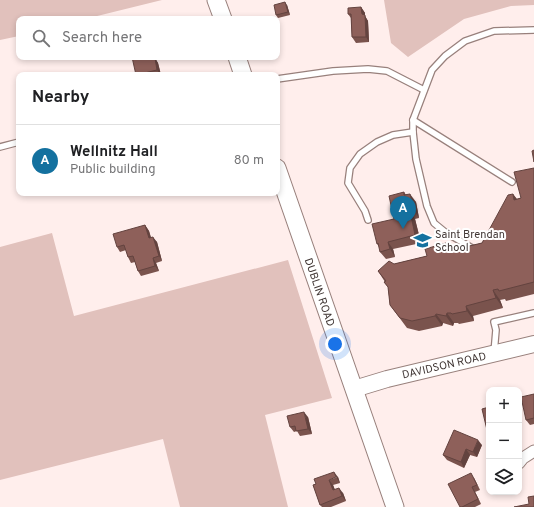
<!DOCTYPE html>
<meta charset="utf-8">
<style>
body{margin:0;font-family:Overpass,sans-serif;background:#f2f2f2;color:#202124}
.controls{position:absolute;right:12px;bottom:12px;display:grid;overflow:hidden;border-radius:8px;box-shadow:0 2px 6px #0003}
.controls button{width:36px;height:36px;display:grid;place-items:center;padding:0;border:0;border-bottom:1px solid #e0e0e0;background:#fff;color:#202124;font:20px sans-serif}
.you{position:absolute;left:335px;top:344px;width:14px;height:14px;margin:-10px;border:3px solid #fff;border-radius:50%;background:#1a73e8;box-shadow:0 0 0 6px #1a73e833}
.badge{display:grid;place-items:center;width:26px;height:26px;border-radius:50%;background:#14719f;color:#fff;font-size:13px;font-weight:700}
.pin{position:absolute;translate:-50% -33px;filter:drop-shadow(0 1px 2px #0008)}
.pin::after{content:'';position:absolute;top:21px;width:14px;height:12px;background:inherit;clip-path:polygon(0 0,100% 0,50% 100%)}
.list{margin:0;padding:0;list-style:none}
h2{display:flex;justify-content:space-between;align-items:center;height:52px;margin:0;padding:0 16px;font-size:17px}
h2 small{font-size:13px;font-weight:400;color:#757577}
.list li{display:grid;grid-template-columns:26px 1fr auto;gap:12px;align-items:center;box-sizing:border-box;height:72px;padding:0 16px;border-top:1px solid #e0e0e0}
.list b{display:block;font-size:15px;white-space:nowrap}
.list p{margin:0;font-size:13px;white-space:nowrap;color:#757577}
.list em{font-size:13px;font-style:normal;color:#757577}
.icon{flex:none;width:22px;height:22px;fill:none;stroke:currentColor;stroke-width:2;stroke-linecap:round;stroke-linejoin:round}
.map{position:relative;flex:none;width:534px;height:507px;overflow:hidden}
.search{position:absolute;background:#fff;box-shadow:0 2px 6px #0003;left:16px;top:16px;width:264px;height:44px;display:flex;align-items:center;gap:10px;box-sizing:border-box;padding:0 14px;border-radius:8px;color:#757577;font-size:15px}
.panel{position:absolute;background:#fff;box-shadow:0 2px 6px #0003;left:16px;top:72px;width:264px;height:124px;border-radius:8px}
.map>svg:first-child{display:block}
</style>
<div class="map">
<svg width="534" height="507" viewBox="0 0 534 507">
<rect width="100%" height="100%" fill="#ffeeec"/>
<g fill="#e1c1bc">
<polygon points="0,0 162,0 85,19 19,19 19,36 0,40"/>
<polygon points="384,0 534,0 534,5 511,6 464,19 408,57 391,43"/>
<polygon points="52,233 74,316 288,260 332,398 265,415 288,507 180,507 163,439 0,480 0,247"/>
</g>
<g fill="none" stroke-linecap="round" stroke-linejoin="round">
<defs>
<g id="service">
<polyline points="277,79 333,71 368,69 387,71 424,90"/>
<polyline points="413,120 512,182"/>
<polyline points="0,147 19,142"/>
<polyline points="368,220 365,211 348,183 350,168 360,154 377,142 393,135 413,132"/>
<polyline points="472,248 445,232 434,223 427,206 416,159 413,132 413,120 432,70 445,56 465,41 494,31 534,30"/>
<polyline points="494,353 496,330 494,322 534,313"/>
</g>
<polyline id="minor" points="519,463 523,458 534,451"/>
<polyline id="secondary" points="354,389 387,379 534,344"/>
<g id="primary">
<polyline points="216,0 223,19"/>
<polyline points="237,57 243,75"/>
<polyline points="277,168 395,507"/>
</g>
</defs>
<use href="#service" stroke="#98807c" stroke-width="8"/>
<use href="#minor" stroke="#98807c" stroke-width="13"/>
<use href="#secondary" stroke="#98807c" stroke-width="18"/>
<use href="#primary" stroke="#98807c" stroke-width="19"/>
<use href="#service" stroke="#fff" stroke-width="5.5"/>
<use href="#minor" stroke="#fff" stroke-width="11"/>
<use href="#secondary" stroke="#fff" stroke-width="16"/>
<use href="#primary" stroke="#fff" stroke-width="17"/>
</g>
<g fill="#7a534d">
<polygon points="287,5 290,15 278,18 276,15"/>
<polygon points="361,7 365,13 365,16 368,21 369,42 356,43 352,37 351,18 348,14"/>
<polygon points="155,58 158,63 161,75 136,75 152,59"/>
<polygon points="534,168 534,294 506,301 505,299 500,300 503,308 473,316 474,321 459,324 458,323 454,323 453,326 443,323 442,326 419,331 407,328 390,305 388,287 384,282 385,282 378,271 394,264 427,256 446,243 451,250 482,243 513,194 517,199 521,198"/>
<polygon points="404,192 406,195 416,202 419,218 415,219 421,243 393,249 395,257 386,259 380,252 380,248 377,244 394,219"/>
<polygon points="145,225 149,231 151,237 157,242 162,261 156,263 159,271 141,276 138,271 135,262 131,263 128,257 126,250 120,252 117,247"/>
<polygon points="534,394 534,424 530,425 526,420"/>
<polygon points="308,417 312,434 300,436 297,431 294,432 290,427"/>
<polygon points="482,445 477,457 470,455 464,468 447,460 443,455"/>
<polygon points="338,477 340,483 333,485 335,490 343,493 346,501 331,507 322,507 320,505 313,485"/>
<polygon points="474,478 480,490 475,492 481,504 475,507 460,507"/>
</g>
<g fill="#63433f">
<polygon points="285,2 287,5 290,15 288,12"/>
<polygon points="361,7 365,13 365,16 368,21 369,42 366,37 362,14"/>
<polygon points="155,58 158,63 161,75 157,70"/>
<polygon points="410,194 416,202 419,218 414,210"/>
<polygon points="513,194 520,204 514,200"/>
<polygon points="410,211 415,219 421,243 415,235"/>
<polygon points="145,225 149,231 152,243 149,238"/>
<polygon points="153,237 157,242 162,261 159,256"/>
<polygon points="388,242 393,249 395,257 390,249"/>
<polygon points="446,243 453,253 448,251"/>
<polygon points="153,258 156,263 159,271 155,266"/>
<polygon points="493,290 500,300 503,308 496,298"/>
<polygon points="466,306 473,316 474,321 467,311"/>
<polygon points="447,313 454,323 453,326 446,316"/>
<polygon points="436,314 443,323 442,326 435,316"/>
<polygon points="304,412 308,417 312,434 308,429"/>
<polygon points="478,440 482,445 477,457 473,452"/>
<polygon points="466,449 470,455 464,468 461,462"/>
<polygon points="334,472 338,477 340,483 336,477"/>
<polygon points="471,473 474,478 480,490 477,485"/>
<polygon points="329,480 333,485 337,495 333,490"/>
<polygon points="472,487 475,492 481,504 478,499"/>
<polygon points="339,488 343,493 346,501 342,496"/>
</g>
<g fill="#8e605a" stroke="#63433f">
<polygon points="285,2 288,12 276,15 274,5"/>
<polygon points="361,7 362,14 365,15 366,37 352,37 351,14 348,14 348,8"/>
<polygon points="132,57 149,57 150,59 155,58 157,70 136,75"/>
<polygon points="534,150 534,162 532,151"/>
<polygon points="534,168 534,282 499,291 498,289 493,290 496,298 466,306 467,311 452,314 451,313 447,313 446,316 436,314 435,316 412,321 400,318 390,305 388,287 384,282 386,281 378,271 389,261 394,264 427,256 425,249 446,243 448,251 482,243 508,195 513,194 514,200 521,198 514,172"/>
<polygon points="404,192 404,195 410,194 414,210 410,211 415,235 388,242 390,249 380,252 378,243 377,244 372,224 394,219 389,196"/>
<polygon points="145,225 149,238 153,237 159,256 153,258 155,266 138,271 133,256 128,257 124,245 117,247 113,234"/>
<polygon points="534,394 534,418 526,420 521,397"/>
<polygon points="489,407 489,429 487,430 482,409"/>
<polygon points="304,412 308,429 296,431 295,426 290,427 287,416"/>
<polygon points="454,430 478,440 473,452 466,449 461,462 443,455"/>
<polygon points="334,472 336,477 329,480 333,490 339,488 342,496 320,505 313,485 316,484 314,479"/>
<polygon points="471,473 477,485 472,487 478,499 462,507 460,507 448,484"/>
<polygon points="534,496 534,507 514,507 529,504 528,497"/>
</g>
<defs>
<symbol id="school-bare" viewBox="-9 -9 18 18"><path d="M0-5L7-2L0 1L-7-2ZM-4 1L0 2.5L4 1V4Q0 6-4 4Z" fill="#14719f" stroke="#fff" stroke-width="2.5" paint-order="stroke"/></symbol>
</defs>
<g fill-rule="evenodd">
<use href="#school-bare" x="410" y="228" width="25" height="25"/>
</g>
<g text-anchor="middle" stroke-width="4" stroke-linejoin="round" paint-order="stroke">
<g font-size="11" fill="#413735" stroke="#fff" text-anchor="start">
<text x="435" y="238">Saint Brendan<tspan x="435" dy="13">School</tspan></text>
</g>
<g font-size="11" fill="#413735" stroke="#fff">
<text transform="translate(320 292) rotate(71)" y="4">DUBLIN ROAD</text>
<text transform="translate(444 365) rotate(-13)" y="4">DAVIDSON ROAD</text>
</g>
</g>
</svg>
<div class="controls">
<button>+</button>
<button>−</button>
<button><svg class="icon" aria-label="layers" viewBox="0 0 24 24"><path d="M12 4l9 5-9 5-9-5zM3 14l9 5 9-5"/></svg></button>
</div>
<div class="you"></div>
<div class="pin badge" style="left:403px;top:229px">A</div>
<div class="search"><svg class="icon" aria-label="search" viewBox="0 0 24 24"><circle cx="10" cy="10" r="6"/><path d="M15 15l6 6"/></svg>Search here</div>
<section class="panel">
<h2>Nearby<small></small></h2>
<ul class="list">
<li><span class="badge">A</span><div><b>Wellnitz Hall</b><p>Public building</p></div><em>80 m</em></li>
</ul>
</section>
</div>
